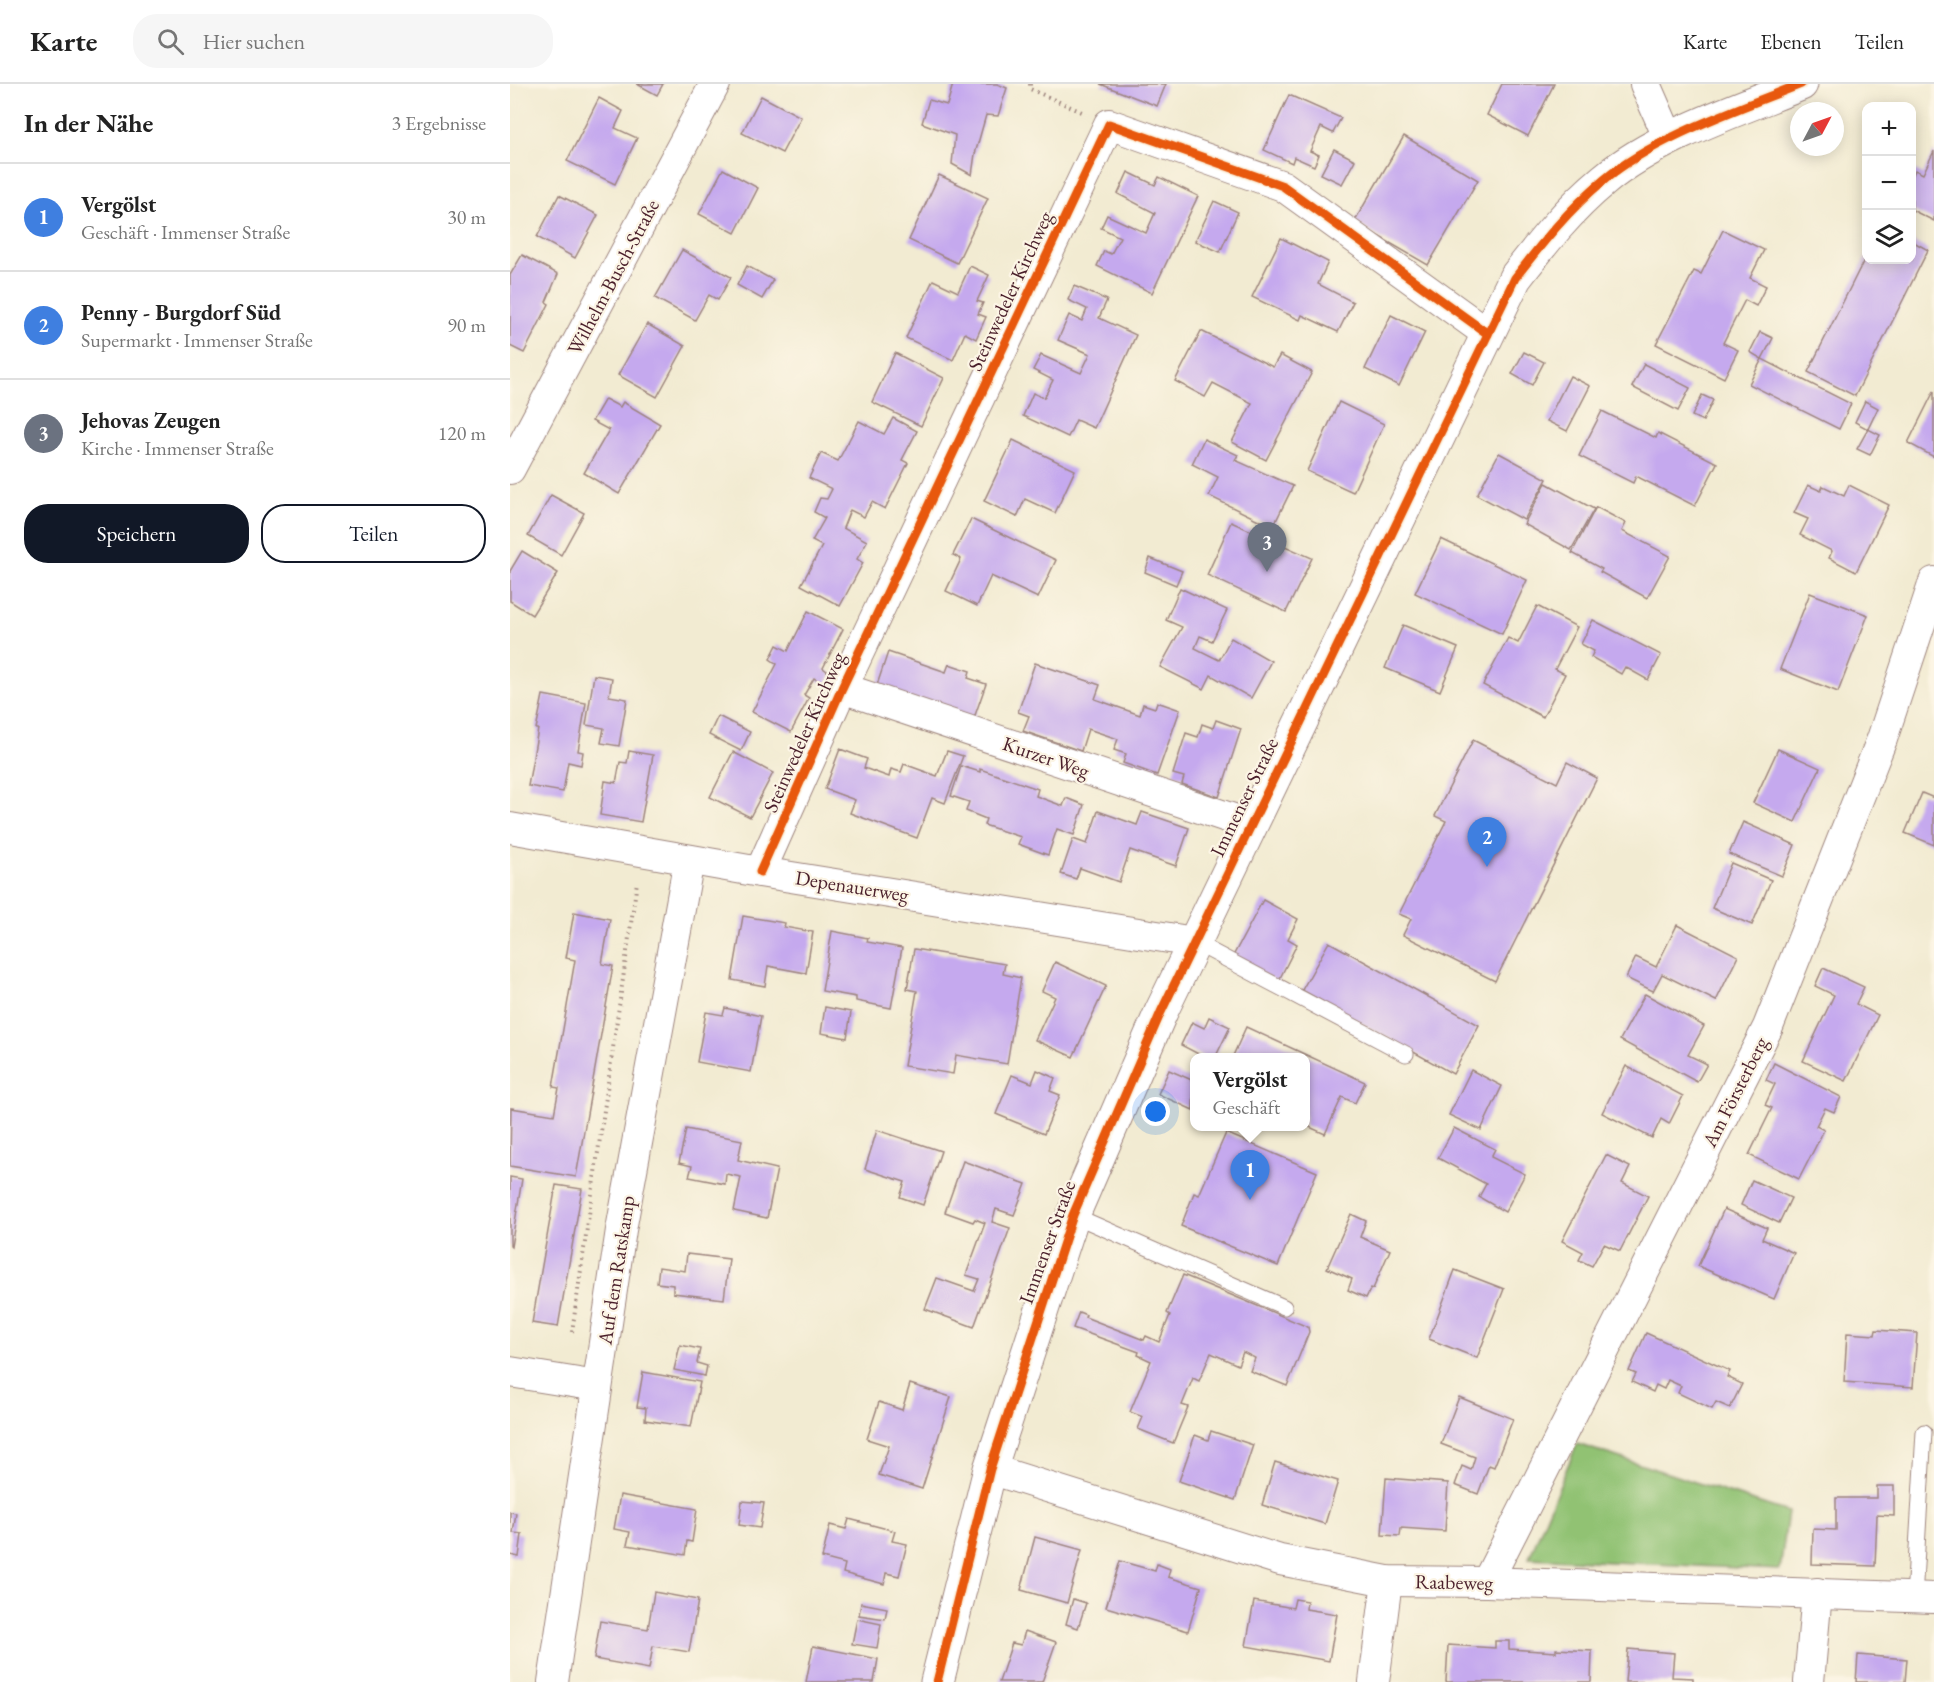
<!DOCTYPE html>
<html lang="de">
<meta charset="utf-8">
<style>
body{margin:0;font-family:"EB Garamond",serif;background:#f6f6f6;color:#222}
.controls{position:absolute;right:18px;top:18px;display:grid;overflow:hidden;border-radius:12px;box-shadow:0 3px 15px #0003}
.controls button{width:54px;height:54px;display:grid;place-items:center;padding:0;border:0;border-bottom:2px solid #e0e0e0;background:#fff;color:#222;font:30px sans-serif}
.compass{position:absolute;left:1280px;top:18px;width:54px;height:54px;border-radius:50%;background:#fff;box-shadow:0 3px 15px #0003;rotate:49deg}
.you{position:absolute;left:646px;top:1028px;width:21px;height:21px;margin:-15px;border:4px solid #fff;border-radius:50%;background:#1a73e8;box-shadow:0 0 0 9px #1a73e833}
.badge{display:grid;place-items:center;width:39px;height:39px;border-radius:50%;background:#111827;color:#fff;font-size:20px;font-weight:700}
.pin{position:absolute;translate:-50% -50px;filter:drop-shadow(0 2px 3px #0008)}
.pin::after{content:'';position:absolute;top:32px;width:21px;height:18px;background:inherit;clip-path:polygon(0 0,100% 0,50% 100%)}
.popup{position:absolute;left:680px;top:969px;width:120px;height:78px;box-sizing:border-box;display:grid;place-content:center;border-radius:12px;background:#fff;filter:drop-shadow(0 2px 4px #0005);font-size:20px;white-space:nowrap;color:#767676}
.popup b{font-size:22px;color:#222}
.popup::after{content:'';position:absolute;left:50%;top:100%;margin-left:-12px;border:12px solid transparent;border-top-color:#fff}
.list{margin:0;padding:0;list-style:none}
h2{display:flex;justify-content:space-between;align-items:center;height:78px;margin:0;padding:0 24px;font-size:26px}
h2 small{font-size:20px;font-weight:400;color:#767676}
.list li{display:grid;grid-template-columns:39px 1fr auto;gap:18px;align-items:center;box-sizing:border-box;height:108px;padding:0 24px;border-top:2px solid #e0e0e0}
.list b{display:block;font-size:22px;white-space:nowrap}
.list p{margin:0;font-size:20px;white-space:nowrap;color:#767676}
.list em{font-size:20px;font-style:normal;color:#767676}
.actions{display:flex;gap:12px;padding:18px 24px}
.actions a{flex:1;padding:14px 0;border:2px solid #111827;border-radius:24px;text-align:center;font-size:21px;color:#111827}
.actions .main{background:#111827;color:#fff}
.icon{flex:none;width:33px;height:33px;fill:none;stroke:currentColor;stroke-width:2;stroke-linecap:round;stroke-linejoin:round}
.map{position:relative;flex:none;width:1424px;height:1598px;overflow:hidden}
header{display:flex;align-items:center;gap:36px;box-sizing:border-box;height:84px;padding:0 30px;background:#fff;border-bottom:2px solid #e0e0e0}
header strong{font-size:28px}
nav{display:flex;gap:33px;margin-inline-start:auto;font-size:21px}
.search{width:420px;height:54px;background:#f6f6f6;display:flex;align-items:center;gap:15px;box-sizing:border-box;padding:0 21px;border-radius:24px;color:#767676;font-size:22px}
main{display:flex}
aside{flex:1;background:#fff}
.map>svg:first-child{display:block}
</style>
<header>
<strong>Karte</strong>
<div class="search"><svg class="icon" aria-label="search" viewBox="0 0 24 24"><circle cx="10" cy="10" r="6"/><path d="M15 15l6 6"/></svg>Hier suchen</div>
<nav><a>Karte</a><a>Ebenen</a><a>Teilen</a></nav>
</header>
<main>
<aside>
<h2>In der Nähe<small>3 Ergebnisse</small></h2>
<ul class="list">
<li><span class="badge" style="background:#3f7fe0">1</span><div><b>Vergölst</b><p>Geschäft · Immenser Straße</p></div><em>30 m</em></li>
<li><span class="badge" style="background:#3f7fe0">2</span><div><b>Penny - Burgdorf Süd</b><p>Supermarkt · Immenser Straße</p></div><em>90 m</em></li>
<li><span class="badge" style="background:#6b7280">3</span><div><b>Jehovas Zeugen</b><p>Kirche · Immenser Straße</p></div><em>120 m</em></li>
</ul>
<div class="actions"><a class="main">Speichern</a><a>Teilen</a></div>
</aside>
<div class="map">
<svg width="1424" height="1598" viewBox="0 0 1424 1598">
<rect width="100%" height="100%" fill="#fcf5e5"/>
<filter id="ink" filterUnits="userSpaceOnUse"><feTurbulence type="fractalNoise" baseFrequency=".0167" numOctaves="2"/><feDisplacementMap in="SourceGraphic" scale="12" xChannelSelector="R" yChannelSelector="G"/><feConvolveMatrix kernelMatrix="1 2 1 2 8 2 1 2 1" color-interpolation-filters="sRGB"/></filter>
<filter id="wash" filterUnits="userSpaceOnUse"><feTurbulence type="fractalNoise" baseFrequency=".008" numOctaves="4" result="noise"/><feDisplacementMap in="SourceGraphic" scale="24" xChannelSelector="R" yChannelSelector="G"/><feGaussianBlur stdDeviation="1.35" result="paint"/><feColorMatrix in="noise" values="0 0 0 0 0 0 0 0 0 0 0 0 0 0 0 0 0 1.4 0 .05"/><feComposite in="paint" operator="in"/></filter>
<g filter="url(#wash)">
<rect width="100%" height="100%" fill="#f2ebd2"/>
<polygon fill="#91c273" stroke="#6e704f" stroke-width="1.5" points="1067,1360 1278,1428 1270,1486 1019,1474"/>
<g id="blocks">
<g fill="#c5a9ee">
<polygon points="127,0 153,0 147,11"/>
<polygon points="443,0 487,0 497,4 488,32 476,31 465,70 462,91 442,80 445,51 412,39 419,16 437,21"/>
<polygon points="590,0 656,0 647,22"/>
<polygon points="992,0 1044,0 1018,52 977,31"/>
<polygon points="779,11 831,34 823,49 811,43 800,67 809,71 804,82 784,73 782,79 754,66"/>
<polygon points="251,12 291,33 272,69 232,49"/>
<polygon points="89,14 113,27 105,44 127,54 105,100 57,77"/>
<polygon points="894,52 968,96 918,181 844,138"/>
<polygon points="824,65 845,76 832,100 811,90"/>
<polygon points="1424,67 1424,137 1402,126 1402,93 1405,86 1413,90"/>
<polygon points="213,85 248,104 225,149 189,130"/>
<polygon points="618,88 645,101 649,93 688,112 642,209 587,182 594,167 601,170 610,153 591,144 597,131 636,149 645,129 608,110"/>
<polygon points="429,91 478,114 447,179 399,156"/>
<polygon points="49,111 88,131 65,174 27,153"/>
<polygon points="704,117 728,128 710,168 685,157"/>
<polygon points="1213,146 1254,166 1240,194 1256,202 1246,222 1235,216 1213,259 1228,266 1214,294 1146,260 1184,187 1191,190"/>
<polygon points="771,154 818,178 808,200 843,218 828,248 792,231 790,236 742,213"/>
<polygon points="1402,157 1418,166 1345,312 1298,288 1356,172 1356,176 1402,176"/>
<polygon points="172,166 221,193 208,216 199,211 185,236 145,214"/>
<polygon points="12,171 48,190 36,218 39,220 14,269 0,262 0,191"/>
<polygon points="237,182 263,196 252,215 227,201"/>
<polygon points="460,182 479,191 467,217 473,219 468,230 476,233 466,255 455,249 443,276 396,254 423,196 448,208"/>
<polygon points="564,202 597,216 589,234 626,251 584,344 566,336 558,353 513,332 523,309 534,314 543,296 523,286 531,271 571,289 580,270 548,256 559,231 572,237 577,225 558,216"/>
<polygon points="881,231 915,248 889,302 855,285"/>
<polygon points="137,240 175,262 147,313 108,291"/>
<polygon points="691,247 763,283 770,271 802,288 756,376 722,358 742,319 703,299 695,313 665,297"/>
<polygon points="1250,248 1263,254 1252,275 1341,320 1329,345 1239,300 1252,275 1240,268"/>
<polygon points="1014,268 1034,278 1022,301 1002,290"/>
<polygon points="385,269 434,294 411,342 362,318"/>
<polygon points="1134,280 1180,304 1168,327 1122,303"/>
<polygon points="1060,292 1080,302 1057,347 1037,337"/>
<polygon points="1424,307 1424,373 1398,359"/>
<polygon points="1192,311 1203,316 1193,337 1182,332"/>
<polygon points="95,315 110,323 113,318 150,340 109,410 74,389 99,346 82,337"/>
<polygon points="1355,317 1368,324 1358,345 1370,351 1360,371 1347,365 1358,345 1345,338"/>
<polygon points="829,318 874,340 843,408 797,387"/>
<polygon points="1092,327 1146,354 1148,349 1207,379 1185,422 1126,392 1123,399 1069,372"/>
<polygon points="383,334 407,347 392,376 398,379 375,425 362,418 354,433 340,426 333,444 357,457 347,475 353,479 330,522 291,501 312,462 302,457 315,434 304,428 310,414 317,415 322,405 299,394 311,369 328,377 349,337 374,350"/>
<polygon points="694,355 728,371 725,376 783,402 763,443 699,412 708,393 682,380"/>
<polygon points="503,356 565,386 545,429 515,415 507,433 474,417"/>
<polygon points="989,369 1037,395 1014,436 967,411"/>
<polygon points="1036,399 1084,425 1061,466 1014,440"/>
<polygon points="1298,401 1311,407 1313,402 1334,412 1339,401 1379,421 1346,488 1319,474 1322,467 1290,451 1298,435 1284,429"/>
<polygon points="41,411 74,429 51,471 18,452"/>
<polygon points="1086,423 1116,439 1112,447 1160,472 1137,514 1090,488 1092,485 1062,469"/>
<polygon points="461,435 546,476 528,514 481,492 467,522 436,507 451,475 443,471"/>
<polygon points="721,438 802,474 776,528 697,491"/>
<polygon points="931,455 1017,496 992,550 905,509"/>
<polygon points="12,467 48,489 22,531 0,517 0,487"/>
<polygon points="640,474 672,487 666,501 635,488"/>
<polygon points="670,504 717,526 702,557 690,552 685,564 709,576 721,554 761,577 741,614 701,591 694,605 650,583 672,543 656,536"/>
<polygon points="1300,509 1358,531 1328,608 1270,585"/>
<polygon points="1027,522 1067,543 1045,585 1055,590 1033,633 973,601 998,554 1008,559"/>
<polygon points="298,527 333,545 313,584 321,590 315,601 304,594 294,611 299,614 281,648 242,628 267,580 260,575 267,561 278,567"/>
<polygon points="1083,536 1151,571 1138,596 1115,583 1111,590 1081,573 1084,567 1071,560"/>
<polygon points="893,541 948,564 930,607 875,584"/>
<polygon points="378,568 436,588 439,580 460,587 458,594 476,600 463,637 366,604"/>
<polygon points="525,579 590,601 585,615 630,631 633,620 645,624 647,618 670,626 647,691 613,679 616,670 604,666 608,655 578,645 571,667 513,647 519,632 508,628"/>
<polygon points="84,591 102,594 99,612 117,615 109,662 91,659 94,644 76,641"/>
<polygon points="33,611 76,619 68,667 73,668 71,681 58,678 53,708 18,702 28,645 26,645"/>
<polygon points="208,632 240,648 231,667 199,651"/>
<polygon points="706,636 731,645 709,713 672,700 674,693 663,690 676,649 688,653 692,640 703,644"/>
<polygon points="963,656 1047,699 1057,678 1087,694 985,897 893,851 901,835 889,830 936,737 925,732"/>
<polygon points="330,665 357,675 354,684 379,693 381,685 391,688 394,680 427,692 437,667 453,672 435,719 422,714 407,754 340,729 345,716 315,705"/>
<polygon points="1268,665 1310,684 1285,738 1243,719"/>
<polygon points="119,667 143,671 131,738 90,731 95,697 106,699 110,678 117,679"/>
<polygon points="223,668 263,689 240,733 200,713"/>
<polygon points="451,682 470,688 470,685 528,705 526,712 553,722 556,714 574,721 564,751 547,745 538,771 508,760 511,753 474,741 476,735 456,727 459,718 441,712"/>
<polygon points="1412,709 1424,714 1424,761 1395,749"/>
<polygon points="588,727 627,741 632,728 679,744 666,782 620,766 609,798 570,784 566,795 551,790 563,755 577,760"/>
<polygon points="1233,738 1285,761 1272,792 1219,770"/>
<polygon points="1221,779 1261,796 1242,841 1202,824"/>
<polygon points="753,816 788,835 778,855 787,860 768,898 722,874"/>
<polygon points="64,828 100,835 92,880 103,882 66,1093 0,1082 1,1024 44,1031 49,1004 43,1003 65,876 56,874"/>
<polygon points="233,832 275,839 274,843 303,848 296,889 258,882 255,902 222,896"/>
<polygon points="1167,841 1228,872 1206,917 1152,890 1143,907 1116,894 1126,873 1146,883"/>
<polygon points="322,847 358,854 357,858 392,864 381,924 346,917 346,913 312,907"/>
<polygon points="819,858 969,941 943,990 792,906"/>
<polygon points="404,865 495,880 493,890 511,894 497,980 446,971 443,990 394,982 407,907 397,905"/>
<polygon points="545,878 596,902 563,973 525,956 545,913 532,907"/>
<polygon points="1313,884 1354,903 1346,920 1368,931 1336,997 1293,977 1324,911 1305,902"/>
<polygon points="1135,910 1194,942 1178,971 1197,980 1187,998 1110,956"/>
<polygon points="315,923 341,928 337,954 311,949"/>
<polygon points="215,924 251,932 241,988 187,978 196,928 213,931"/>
<polygon points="699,933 720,943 705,974 696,974 671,961 682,938 694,944"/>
<polygon points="736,943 855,998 845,1019 832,1013 815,1050 795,1041 795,974 722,974"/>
<polygon points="1264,979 1331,1013 1324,1028 1315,1024 1306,1042 1314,1046 1289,1095 1239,1071 1262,1024 1255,1021 1265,1000 1256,996"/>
<polygon points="1116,982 1173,1012 1159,1040 1151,1035 1142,1054 1092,1029"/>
<polygon points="527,986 545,994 540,1007 550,1011 534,1050 486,1030 502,991 522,999"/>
<polygon points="659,986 684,997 683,1026 648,1010"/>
<polygon points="961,986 992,1002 971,1046 939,1031"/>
<polygon points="944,1044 985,1065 981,1073 1015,1090 995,1128 969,1113 976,1100 928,1074"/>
<polygon points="176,1045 232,1056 228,1076 267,1085 257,1134 224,1127 231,1093 216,1090 215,1100 179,1093 182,1082 169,1079"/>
<polygon points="367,1046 431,1067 413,1121 390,1113 395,1098 355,1085"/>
<polygon points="716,1049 807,1088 768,1182 671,1142 684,1109 689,1111"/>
<polygon points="1096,1071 1120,1083 1112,1099 1138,1112 1110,1167 1094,1160 1082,1182 1069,1176 1073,1168 1052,1157"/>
<polygon points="453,1077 516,1100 504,1131 486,1125 482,1138 500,1144 464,1243 415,1225 427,1194 464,1207 469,1195 456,1191 475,1139 465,1135 463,1138 435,1128"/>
<polygon points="0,1093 12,1095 1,1163 0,1162"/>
<polygon points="1242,1096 1281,1114 1269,1139 1231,1121"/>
<polygon points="46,1101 72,1105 48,1243 22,1239"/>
<polygon points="1214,1125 1257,1144 1252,1155 1284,1169 1264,1215 1188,1182"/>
<polygon points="841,1130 856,1137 850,1153 880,1166 863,1205 861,1204 856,1214 838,1206 842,1195 817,1184"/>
<polygon points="177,1170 219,1175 214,1215 163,1209 163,1201 147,1199 149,1183 175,1187"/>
<polygon points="945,1186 994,1205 967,1274 919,1255"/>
<polygon points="673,1191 798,1243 799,1248 777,1302 740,1287 745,1274 733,1268 728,1281 701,1269 689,1297 683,1294 672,1321 678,1323 663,1359 628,1345 633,1333 620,1328 641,1277 628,1271 629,1268 563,1244 569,1228 576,1231 575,1233 634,1256 636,1252 649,1258 660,1231 657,1229"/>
<polygon points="1366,1246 1407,1249 1403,1303 1334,1298 1337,1249 1365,1251"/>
<polygon points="1136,1249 1220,1287 1217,1293 1232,1300 1220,1324 1206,1318 1202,1325 1168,1309 1171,1302 1158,1296 1154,1305 1146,1301 1143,1308 1122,1298 1126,1290 1119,1287"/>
<polygon points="170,1261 190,1265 187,1279 197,1282 195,1292 164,1286"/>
<polygon points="133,1288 190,1298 181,1343 135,1336 136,1324 127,1323"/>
<polygon points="400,1300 441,1313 412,1405 369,1391 379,1362 357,1355 369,1318 392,1326"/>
<polygon points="949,1313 1003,1335 984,1383 979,1381 968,1410 945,1401 952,1382 961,1386 965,1373 931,1360"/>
<polygon points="701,1347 743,1361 725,1416 669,1397 685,1351 698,1356"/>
<polygon points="765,1378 828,1397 815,1440 752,1421"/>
<polygon points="876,1394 938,1399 935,1447 891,1444 890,1452 872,1451"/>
<polygon points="1367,1402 1384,1402 1384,1432 1367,1431 1365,1482 1302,1480 1303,1445 1326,1446 1326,1414 1367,1414"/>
<polygon points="110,1411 187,1425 182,1458 177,1457 175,1471 117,1461 120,1448 104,1445"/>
<polygon points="232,1417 254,1419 250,1444 229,1441"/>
<polygon points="0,1428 6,1429 3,1449 12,1450 9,1473 0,1471"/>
<polygon points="339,1435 385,1447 382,1457 397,1460 389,1492 376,1489 374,1500 333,1489 335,1480 312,1474 320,1441 336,1445"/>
<polygon points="525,1453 572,1466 557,1519 511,1506"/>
<polygon points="610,1477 645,1487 647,1480 660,1485 658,1493 691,1503 678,1547 596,1523"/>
<polygon points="144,1508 188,1516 179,1568 143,1562 139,1585 84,1575 90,1537 138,1545"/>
<polygon points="563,1515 576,1519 568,1544 556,1540"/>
<polygon points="785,1515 797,1517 796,1525 827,1530 819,1577 736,1562 744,1517 783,1524"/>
<polygon points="351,1519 377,1524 375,1535 349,1531"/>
<polygon points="347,1535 371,1540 367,1564 342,1560"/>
<polygon points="515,1547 546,1558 532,1598 489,1598 502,1559 511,1561"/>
<polygon points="985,1557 999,1557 999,1565 1046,1568 1046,1565 1082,1567 1081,1598 936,1598 938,1561 985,1564"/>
<polygon points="303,1562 368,1575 364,1598 296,1598"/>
<polygon points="1118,1565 1164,1569 1162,1593 1183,1594 1183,1598 1115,1598"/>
<polygon points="1348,1571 1397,1575 1395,1598 1346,1598"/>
</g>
</g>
</g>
<g filter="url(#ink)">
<use href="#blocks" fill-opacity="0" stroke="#9e857e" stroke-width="1.5"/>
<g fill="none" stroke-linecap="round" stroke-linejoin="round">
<defs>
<g id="lane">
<polyline points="684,858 896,970"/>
<polyline points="563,1131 774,1223"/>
<polyline points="1404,1514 1414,1348"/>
</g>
<g id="street">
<polyline points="1135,0 1159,55"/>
<polyline points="0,385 205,0"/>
<polyline points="332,604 741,741"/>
<polyline points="0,744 250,788 684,858"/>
<polyline points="250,788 332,604 599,40 773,102 978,250"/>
<polyline points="0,1288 87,1302"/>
<polyline points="480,1385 770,1476 877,1497 977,1498 1424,1514"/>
<polyline points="977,1498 1258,943 1372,655 1424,498"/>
<polyline points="43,1598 111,1146 179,776"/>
<polyline points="864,1598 877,1497"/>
<polyline points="1299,1598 1307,1509"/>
</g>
<path id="secondary" d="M427,1598l53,-213 83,-254 88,-203 354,-734c28,-36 53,-68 89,-98 51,-43 135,-71 197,-96"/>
</defs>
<use href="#lane" stroke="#9e857e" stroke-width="17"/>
<use href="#street" stroke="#9e857e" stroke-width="32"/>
<use href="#secondary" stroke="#9e857e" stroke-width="35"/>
<g stroke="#9e857e" stroke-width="4" stroke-dasharray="1.5 4.5" stroke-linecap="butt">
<polyline points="520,0 520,5 572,28"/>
<polyline points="62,1248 127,798"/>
</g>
<use href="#lane" stroke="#fff" stroke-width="15"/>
<use href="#street" stroke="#fff" stroke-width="30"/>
<use href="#secondary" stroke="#fff" stroke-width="33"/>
<defs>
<g id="cycleway">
<polyline points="250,788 332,604 599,40 773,102 978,250"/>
<path d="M427,1598l53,-213 83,-254 88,-203 354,-734c28,-36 53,-68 89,-98 51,-43 135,-71 197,-96"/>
</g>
</defs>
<use href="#cycleway" stroke="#fcf5e5" stroke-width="13"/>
<use href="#cycleway" stroke="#e8590c" stroke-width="9"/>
</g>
</g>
<g text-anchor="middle" stroke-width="4.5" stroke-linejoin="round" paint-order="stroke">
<g font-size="20" fill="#4a1f2b" stroke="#fcf5e5">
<text transform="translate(103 193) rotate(-62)" y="7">Wilhelm-Busch-Straße</text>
<text transform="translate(500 207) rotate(-65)" y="7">Steinwedeler Kirchweg</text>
<text transform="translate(294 648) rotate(-66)" y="7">Steinwedeler Kirchweg</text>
<text transform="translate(536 673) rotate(19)" y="7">Kurzer Weg</text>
<text transform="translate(734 713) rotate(-64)" y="7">Immenser Straße</text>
<text transform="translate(342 802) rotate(9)" y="7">Depenauerweg</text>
<text transform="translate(1225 1008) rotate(-63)" y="7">Am Försterberg</text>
<text transform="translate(537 1158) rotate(-70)" y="7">Immenser Straße</text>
<text transform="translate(106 1186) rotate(-81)" y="7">Auf dem Ratskamp</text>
<text transform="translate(944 1498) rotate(1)" y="7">Raabeweg</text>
</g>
</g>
</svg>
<div class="controls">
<button>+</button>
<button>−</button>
<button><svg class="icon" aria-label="layers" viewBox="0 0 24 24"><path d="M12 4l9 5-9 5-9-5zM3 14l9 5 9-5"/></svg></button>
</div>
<svg class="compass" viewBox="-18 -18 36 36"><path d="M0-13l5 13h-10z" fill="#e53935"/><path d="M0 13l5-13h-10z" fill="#767676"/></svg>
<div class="you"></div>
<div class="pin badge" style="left:740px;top:1116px;background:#3f7fe0">1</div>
<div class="popup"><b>Vergölst</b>Geschäft</div>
<div class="pin badge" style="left:977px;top:783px;background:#3f7fe0">2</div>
<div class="pin badge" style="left:757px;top:488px;background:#6b7280">3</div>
</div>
</main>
